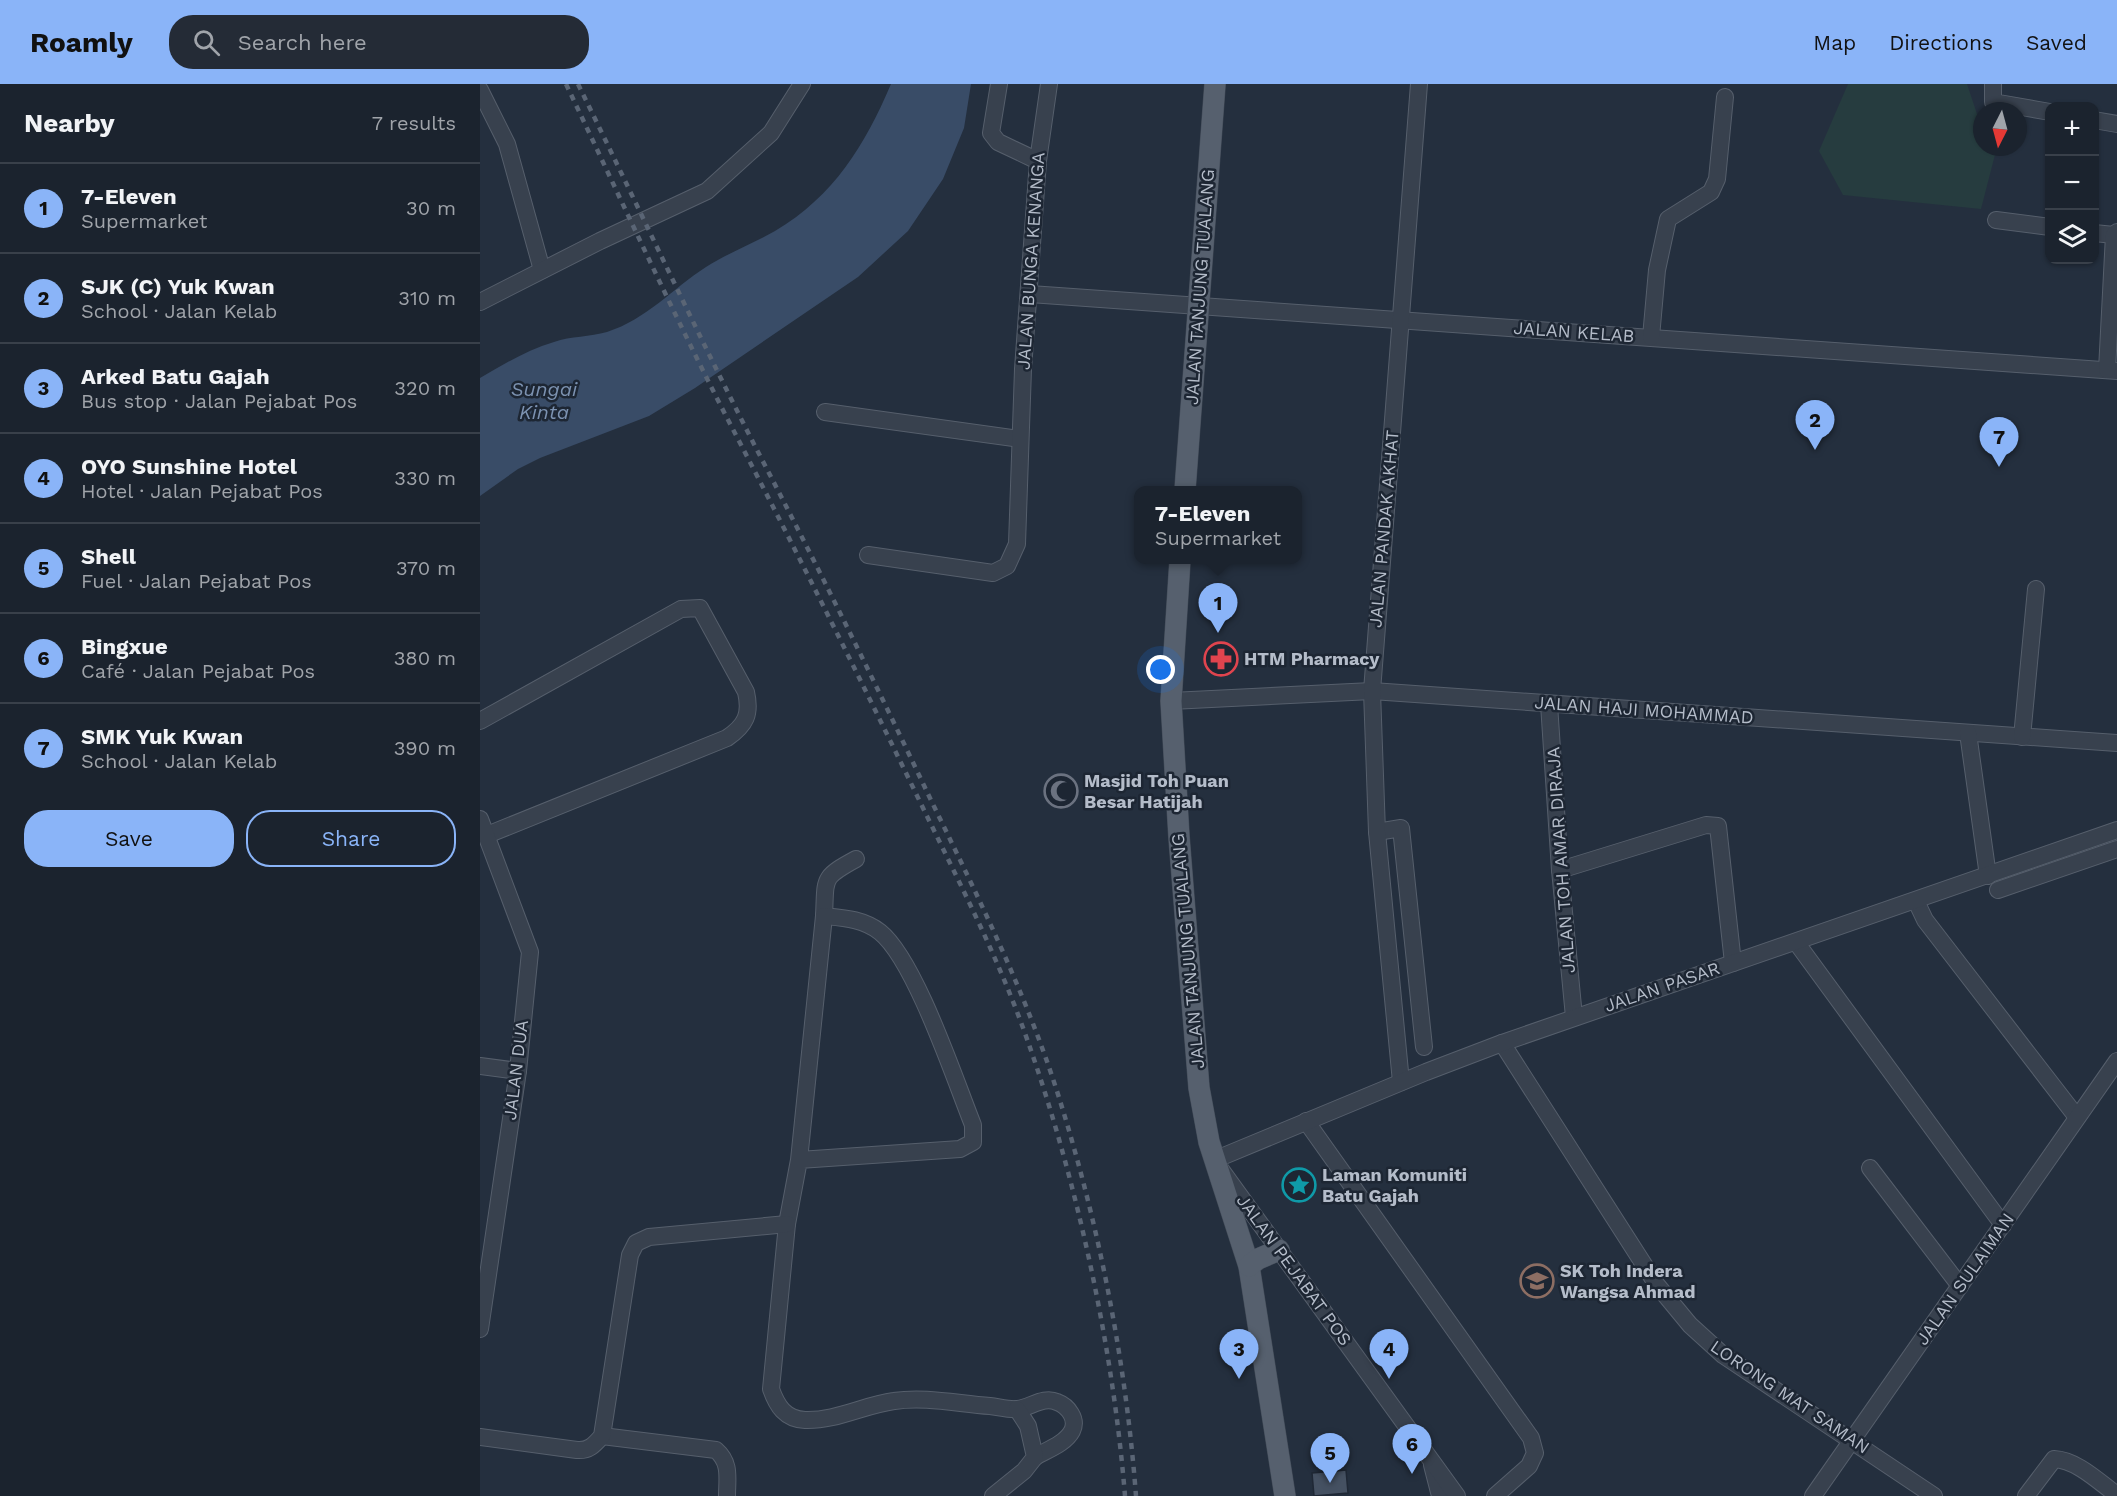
<!DOCTYPE html>
<meta charset="utf-8">
<style>
body{margin:0;font-family:"Work Sans",sans-serif;background:#242b36;color:#f1f3f6}
.controls{position:absolute;right:18px;top:18px;display:grid;overflow:hidden;border-radius:12px;box-shadow:0 2px 4px #0004}
.controls button{width:54px;height:54px;display:grid;place-items:center;padding:0;border:0;border-bottom:2px solid #39404a;background:#1b232e;color:#f1f3f6;font:30px sans-serif}
.compass{position:absolute;left:1493px;top:18px;width:54px;height:54px;border-radius:50%;background:#1b232e;box-shadow:0 2px 4px #0004;rotate:186deg}
.you{position:absolute;left:681px;top:586px;width:21px;height:21px;margin:-15px;border:4px solid #fff;border-radius:50%;background:#1a73e8;box-shadow:0 0 0 9px #1a73e833}
.badge{display:grid;place-items:center;width:39px;height:39px;border-radius:50%;background:#8ab4f8;color:#111;font-size:20px;font-weight:700}
.pin{position:absolute;translate:-50% -50px;filter:drop-shadow(0 2px 3px #0008)}
.pin::after{content:'';position:absolute;top:32px;width:21px;height:18px;background:inherit;clip-path:polygon(0 0,100% 0,50% 100%)}
.popup{position:absolute;left:654px;top:402px;width:168px;height:78px;box-sizing:border-box;display:grid;place-content:center;border-radius:12px;background:#1b232e;filter:drop-shadow(0 2px 4px #0005);font-size:20px;white-space:nowrap;color:#a0a4aa}
.popup b{font-size:22px;color:#f1f3f6}
.popup::after{content:'';position:absolute;left:50%;top:100%;margin-left:-12px;border:12px solid transparent;border-top-color:#1b232e}
.list{margin:0;padding:0;list-style:none}
h2{display:flex;justify-content:space-between;align-items:center;height:78px;margin:0;padding:0 24px;font-size:26px}
h2 small{font-size:20px;font-weight:400;color:#a0a4aa}
.list li{display:grid;grid-template-columns:39px 1fr auto;gap:18px;align-items:center;box-sizing:border-box;height:90px;padding:0 24px;border-top:2px solid #39404a}
.list b{display:block;font-size:22px;white-space:nowrap}
.list p{margin:0;font-size:20px;white-space:nowrap;color:#a0a4aa}
.list em{font-size:20px;font-style:normal;color:#a0a4aa}
.actions{display:flex;gap:12px;padding:18px 24px}
.actions a{flex:1;padding:14px 0;border:2px solid #8ab4f8;border-radius:24px;text-align:center;font-size:21px;color:#8ab4f8}
.actions .main{background:#8ab4f8;color:#111}
.icon{flex:none;width:33px;height:33px;fill:none;stroke:currentColor;stroke-width:2;stroke-linecap:round;stroke-linejoin:round}
.map{position:relative;flex:none;width:1637px;height:1412px;overflow:hidden}
header{display:flex;align-items:center;gap:36px;box-sizing:border-box;height:84px;padding:0 30px;background:#8ab4f8;color:#111}
header strong{font-size:28px}
nav{display:flex;gap:33px;margin-inline-start:auto;font-size:21px}
.search{width:420px;height:54px;background:#242b36;display:flex;align-items:center;gap:15px;box-sizing:border-box;padding:0 21px;border-radius:24px;color:#a0a4aa;font-size:22px}
main{display:flex}
aside{flex:1;background:#1b232e}
.map>svg:first-child{display:block}
</style>
<header>
<strong>Roamly</strong>
<div class="search"><svg class="icon" aria-label="search" viewBox="0 0 24 24"><circle cx="10" cy="10" r="6"/><path d="M15 15l6 6"/></svg>Search here</div>
<nav><a>Map</a><a>Directions</a><a>Saved</a></nav>
</header>
<main>
<aside>
<h2>Nearby<small>7 results</small></h2>
<ul class="list">
<li><span class="badge">1</span><div><b>7-Eleven</b><p>Supermarket</p></div><em>30 m</em></li>
<li><span class="badge">2</span><div><b>SJK (C) Yuk Kwan</b><p>School · Jalan Kelab</p></div><em>310 m</em></li>
<li><span class="badge">3</span><div><b>Arked Batu Gajah</b><p>Bus stop · Jalan Pejabat Pos</p></div><em>320 m</em></li>
<li><span class="badge">4</span><div><b>OYO Sunshine Hotel</b><p>Hotel · Jalan Pejabat Pos</p></div><em>330 m</em></li>
<li><span class="badge">5</span><div><b>Shell</b><p>Fuel · Jalan Pejabat Pos</p></div><em>370 m</em></li>
<li><span class="badge">6</span><div><b>Bingxue</b><p>Café · Jalan Pejabat Pos</p></div><em>380 m</em></li>
<li><span class="badge">7</span><div><b>SMK Yuk Kwan</b><p>School · Jalan Kelab</p></div><em>390 m</em></li>
</ul>
<div class="actions"><a class="main">Save</a><a>Share</a></div>
</aside>
<div class="map">
<svg width="1637" height="1412" viewBox="0 0 1637 1412">
<rect width="100%" height="100%" fill="#242f3e"/>
<polygon fill="#263c3f" points="1368,0 1487,0 1502,45 1502,63 1517,63 1501,125 1363,111 1339,67"/>
<path fill="#394c67" d="M411,0h80l-7,44 -21,51 -35,52 -50,46 -163,111 -46,28 -109,42 -22,11 -38,27v-118c24,-14 47,-28 74,-36 17,-6 36,-5 53,-10 40,-13 65,-43 99,-65 22,-14 46,-23 69,-36 59,-35 90,-86 116,-147z"/>
<polygon fill="#455162" stroke="#1f2835" stroke-width="1.5" points="866,1386 868,1409 834,1412 832,1389"/>
<g fill="none" stroke-linecap="round" stroke-linejoin="round">
<defs>
<g id="minor">
<polyline points="519,0 511,49 518,58 558,77"/>
<polyline points="1513,0 1513,18 1570,28"/>
<polyline points="0,6 27,60 62,186"/>
<polyline points="1614,36 1637,40"/>
<polyline points="1516,136 1570,143"/>
<polyline points="1614,149 1634,151"/>
<polyline points="550,210 1637,287"/>
<polyline points="0,218 120,157 227,107 291,49 322,0"/>
<polyline points="1171,253 1177,186 1188,135 1231,108 1237,95 1245,13"/>
<polyline points="1627,286 1634,151 1637,148"/>
<polyline points="345,328 540,355"/>
<polyline points="388,471 513,489 527,482 537,460 543,285 558,77 569,0"/>
<polyline points="691,617 892,607 1637,659"/>
<polyline points="1069,620 1080,786 1094,933"/>
<path d="M0,637l201,-112 19,-1 46,84c5,22 0,33 -19,46l-240,97"/>
<polyline points="1488,649 1508,792"/>
<polyline points="1542,653 1556,505"/>
<polyline points="0,735 50,868 38,987 0,1245"/>
<polyline points="897,748 921,744 944,963"/>
<polyline points="1080,786 1226,741 1238,742 1253,879"/>
<polyline points="1518,806 1637,765"/>
<polyline points="1436,817 1445,836 1596,1032"/>
<path d="M344,832c2,-38 -3,-38 32,-57"/>
<polyline points="1316,858 1523,1141"/>
<polyline points="1022,959 1177,1201 1210,1241 1243,1271 1454,1412"/>
<polyline points="0,982 38,987"/>
<polyline points="921,998 897,748 892,607 939,0"/>
<polyline points="826,1037 1051,1354 1055,1369 1049,1382 1015,1412"/>
<path d="M319,1076l161,-11 13,-7v-17c-18,-45 -58,-165 -93,-193 -17,-13 -36,-14 -56,-16l-25,244 -12,64 -16,165c6,17 14,30 34,31 31,1 59,-15 89,-19 31,-5 65,3 96,5 9,1 19,4 28,3 13,-2 26,-13 39,-7 11,4 21,17 15,29 -7,13 -25,19 -37,26"/>
<polyline points="1390,1084 1480,1202"/>
<path d="M122,1352l114,14c15,13 11,28 11,46"/>
<path d="M0,1353l97,13c12,1 17,-5 25,-14l28,-181 6,-12 13,-6 138,-13"/>
<polyline points="952,1381 960,1412"/>
<polyline points="513,1412 544,1387 555,1373 548,1342 537,1325"/>
<polyline points="977,1412 734,1076 946,988 1022,959 1637,746"/>
<polyline points="1333,1412 1637,977"/>
<path d="M1546,1412l28,-37c23,1 45,23 63,36"/>
</g>
<g id="major">
<polyline points="705,406 735,0"/>
<polyline points="700,476 691,617 699,753 719,1004 729,1058 769,1182 805,1412"/>
<polyline points="769,1182 778,1175 799,1166"/>
</g>
</defs>
<use href="#minor" stroke="#565f6c" stroke-width="18"/>
<use href="#major" stroke="#414a57" stroke-width="22"/>
<use href="#minor" stroke="#38414e" stroke-width="16"/>
<use href="#major" stroke="#56606e" stroke-width="21"/>
<g stroke="#5a6575" stroke-width="4.5" stroke-dasharray="6 6" stroke-linecap="butt">
<path d="M86,0c53,111 104,223 160,332 68,130 133,260 197,392 37,76 76,151 104,231 50,141 86,308 98,457"/>
<path d="M98,0c60,122 117,245 179,366 59,113 116,228 171,344 49,101 100,202 133,310 39,126 65,260 75,392"/>
</g>
</g>
<defs>
<symbol id="pharmacy-ring" viewBox="-11 -11 22 22"><circle r="9.5" fill="#1d2633" stroke="#e0444e" stroke-width="1.5"/><path d="M-2-6h4v4h4v4h-4v4h-4v-4h-4v-4h4Z" fill="#e0444e"/></symbol>
<symbol id="mosque-ring" viewBox="-11 -11 22 22"><circle r="9.5" fill="#1d2633" stroke="#6b7280" stroke-width="1.5"/><path d="M3.5-4.9A6 6 0 1 0 3.5 4.9A5 5 0 1 1 3.5-4.9Z" fill="#6b7280"/></symbol>
<symbol id="sight-ring" viewBox="-11 -11 22 22"><circle r="9.5" fill="#1d2633" stroke="#0f9aa8" stroke-width="1.5"/><path d="M0-6L1.8-2.2L6-1.7L2.9 1.2L3.7 5.4L0 3.3L-3.7 5.4L-2.9 1.2L-6-1.7L-1.8-2.2Z" fill="#0f9aa8"/></symbol>
<symbol id="school-ring" viewBox="-11 -11 22 22"><circle r="9.5" fill="#1d2633" stroke="#8d6e63" stroke-width="1.5"/><path d="M0-5L7-2L0 1L-7-2ZM-4 1L0 2.5L4 1V4Q0 6-4 4Z" fill="#8d6e63"/></symbol>
</defs>
<g fill-rule="evenodd">
<use href="#pharmacy-ring" x="722" y="556" width="38" height="38"/>
<use href="#mosque-ring" x="562" y="688" width="38" height="38"/>
<use href="#sight-ring" x="800" y="1082" width="38" height="38"/>
<use href="#school-ring" x="1038" y="1178" width="38" height="38"/>
</g>
<g text-anchor="middle" stroke-width="5" stroke-linejoin="round" paint-order="stroke">
<g font-size="18" fill="#b4bcc9" stroke="#1d2633">
<text transform="translate(551 177) rotate(-86)" y="6">JALAN BUNGA KENANGA</text>
<text transform="translate(720 203) rotate(-86)" y="6">JALAN TANJUNG TUALANG</text>
<text transform="translate(1094 248) rotate(4)" y="6">JALAN KELAB</text>
<text transform="translate(904 445) rotate(-85)" y="6">JALAN PANDAK AKHAT</text>
<text transform="translate(1164 626) rotate(4)" y="6">JALAN HAJI MOHAMMAD</text>
<text transform="translate(1081 776) rotate(-94)" y="6">JALAN TOH AMAR DIRAJA</text>
<text transform="translate(708 867) rotate(-95)" y="6">JALAN TANJUNG TUALANG</text>
<text transform="translate(1182 903) rotate(-19)" y="6">JALAN PASAR</text>
<text transform="translate(36 986) rotate(-83)" y="6">JALAN DUA</text>
<text transform="translate(814 1186) rotate(54)" y="6">JALAN PEJABAT POS</text>
<text transform="translate(1485 1195) rotate(-55)" y="6">JALAN SULAIMAN</text>
<text transform="translate(1310 1313) rotate(34)" y="6">LORONG MAT SAMAN</text>
</g>
<g font-size="18" font-weight="bold" fill="#b4bcc9" stroke="#1d2633" text-anchor="start">
<text x="764" y="581">HTM Pharmacy</text>
<text x="604" y="703">Masjid Toh Puan<tspan x="604" dy="21">Besar Hatijah</tspan></text>
<text x="842" y="1097">Laman Komuniti<tspan x="842" dy="21">Batu Gajah</tspan></text>
<text x="1080" y="1193">SK Toh Indera<tspan x="1080" dy="21">Wangsa Ahmad</tspan></text>
</g>
<g font-size="20" font-style="italic" fill="#7c92b1" stroke="#1d2633">
<text x="64" y="312">Sungai<tspan x="64" dy="23">Kinta</tspan></text>
</g>
</g>
</svg>
<div class="controls">
<button>+</button>
<button>−</button>
<button><svg class="icon" aria-label="layers" viewBox="0 0 24 24"><path d="M12 4l9 5-9 5-9-5zM3 14l9 5 9-5"/></svg></button>
</div>
<svg class="compass" viewBox="-18 -18 36 36"><path d="M0-13l5 13h-10z" fill="#e53935"/><path d="M0 13l5-13h-10z" fill="#a0a4aa"/></svg>
<div class="you"></div>
<div class="pin badge" style="left:738px;top:549px">1</div>
<div class="popup"><b>7-Eleven</b>Supermarket</div>
<div class="pin badge" style="left:1335px;top:366px">2</div>
<div class="pin badge" style="left:759px;top:1295px">3</div>
<div class="pin badge" style="left:909px;top:1295px">4</div>
<div class="pin badge" style="left:850px;top:1399px">5</div>
<div class="pin badge" style="left:932px;top:1390px">6</div>
<div class="pin badge" style="left:1519px;top:383px">7</div>
</div>
</main>
